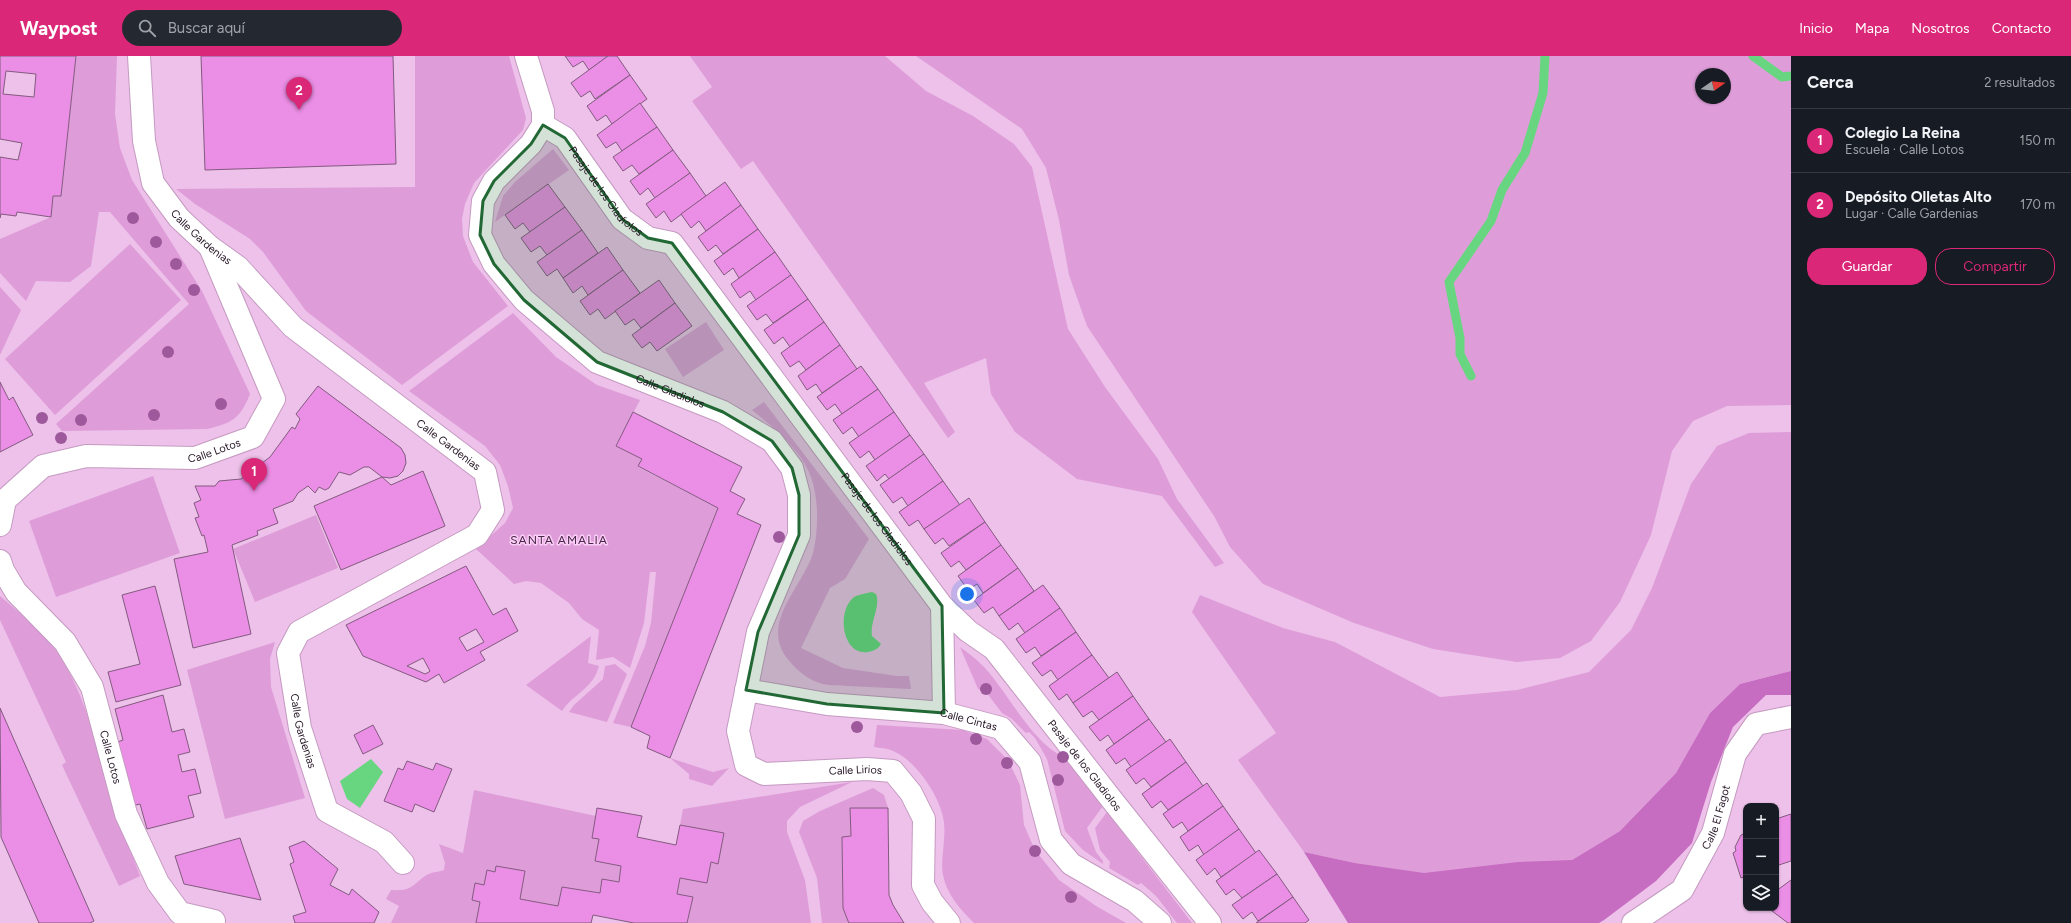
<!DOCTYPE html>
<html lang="es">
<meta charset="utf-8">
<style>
body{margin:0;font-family:Figtree,sans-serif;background:#242831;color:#f1f3f6}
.controls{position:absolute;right:12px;bottom:12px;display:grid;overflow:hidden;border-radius:8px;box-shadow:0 1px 3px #0004}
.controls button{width:36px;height:36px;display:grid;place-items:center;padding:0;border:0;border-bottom:1px solid #363941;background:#171b24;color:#f1f3f6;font:20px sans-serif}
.compass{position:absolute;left:1695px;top:12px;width:36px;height:36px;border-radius:50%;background:#171b24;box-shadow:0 1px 3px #0004;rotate:76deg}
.you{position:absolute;left:967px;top:538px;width:14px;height:14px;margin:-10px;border:3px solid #fff;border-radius:50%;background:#1a73e8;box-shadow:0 0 0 6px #1a73e833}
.badge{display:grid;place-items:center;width:26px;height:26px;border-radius:50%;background:#db2777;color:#fff;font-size:13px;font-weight:700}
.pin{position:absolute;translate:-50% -33px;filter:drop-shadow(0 1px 2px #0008)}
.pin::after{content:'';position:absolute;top:21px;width:14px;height:12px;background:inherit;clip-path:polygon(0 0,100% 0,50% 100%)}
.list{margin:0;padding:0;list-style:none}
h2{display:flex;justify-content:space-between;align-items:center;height:52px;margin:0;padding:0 16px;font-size:17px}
h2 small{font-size:13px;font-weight:400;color:#9ea1a6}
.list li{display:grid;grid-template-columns:26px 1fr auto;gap:12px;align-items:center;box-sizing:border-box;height:64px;padding:0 16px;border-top:1px solid #363941}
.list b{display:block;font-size:15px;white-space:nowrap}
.list p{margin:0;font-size:13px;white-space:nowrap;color:#9ea1a6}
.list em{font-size:13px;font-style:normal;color:#9ea1a6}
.actions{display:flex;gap:8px;padding:12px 16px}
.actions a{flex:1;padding:9px 0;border:1px solid #db2777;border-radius:16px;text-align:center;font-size:14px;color:#db2777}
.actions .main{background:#db2777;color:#fff}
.icon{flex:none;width:22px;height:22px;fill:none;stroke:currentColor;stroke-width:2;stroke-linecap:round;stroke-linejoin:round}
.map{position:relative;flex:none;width:1791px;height:867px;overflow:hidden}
header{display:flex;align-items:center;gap:24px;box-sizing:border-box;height:56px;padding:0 20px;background:#db2777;color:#fff}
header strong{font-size:19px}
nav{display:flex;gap:22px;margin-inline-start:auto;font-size:14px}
.search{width:280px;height:36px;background:#242831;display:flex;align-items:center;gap:10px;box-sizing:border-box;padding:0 14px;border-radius:22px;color:#9ea1a6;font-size:15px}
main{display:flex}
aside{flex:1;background:#171b24}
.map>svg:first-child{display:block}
</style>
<header>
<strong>Waypost</strong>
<div class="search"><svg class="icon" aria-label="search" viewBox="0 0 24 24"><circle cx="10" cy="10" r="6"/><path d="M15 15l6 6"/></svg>Buscar aquí</div>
<nav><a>Inicio</a><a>Mapa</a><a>Nosotros</a><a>Contacto</a></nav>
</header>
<main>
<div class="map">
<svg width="1791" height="867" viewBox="0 0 1791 867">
<rect width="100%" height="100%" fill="#edc1e9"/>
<g fill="#de9dd9" fill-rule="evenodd">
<path d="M76,0h41l-2,58 5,34 12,32 70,111 48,103c-10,25 -18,29 -43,35l-145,2 -6,-7 133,-120 -79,-92h-11l-8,54 -21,16 -34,-1 -10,20 -26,-28v-34l51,-22 2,-21h8z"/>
<polygon points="415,0 509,0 526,62 523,74 474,127 465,148 462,163 463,180 473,206 508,250 402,329 306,255 263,196 250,183 195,148 176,133 415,131"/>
<polygon points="690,0 885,0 926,35 973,60 1014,88 1032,111 1068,273 1105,331 1158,403 1177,443 1224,507 1215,511 1162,440 1077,423 1015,376 991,338 986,302 924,327 955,376 948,382 753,105 741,113 692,45 712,31"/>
<path d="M916,0h875v349l-64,1 -34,15 -21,30 -21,84 -31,67 -29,39 -31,17 -43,4 -84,-13 -79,-26 -91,-39 -33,-37 -16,-31 -127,-190 -18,-51 -10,-55 -13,-52 -24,-39zM1701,18h24v24h-24z"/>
<polygon points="553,93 569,114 495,166 503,140 515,126"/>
<polygon points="130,188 181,244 55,359 5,303"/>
<polygon points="0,231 21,254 0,299"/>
<polygon points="513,257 556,301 597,329 640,344 616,390 642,403 638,411 718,452 631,671 613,667 645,590 651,567 656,516 650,516 644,567 630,612 613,601 596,604 599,574 582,563 569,547 541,527 526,525 514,528 476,493 505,467 513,452 508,430 500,409 485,390 409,335"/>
<polygon points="706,266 724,294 683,321 665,293"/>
<path d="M764,346l105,137 -24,40 -15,9 -29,60 42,20 54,8h12l2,13c-21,-1 -43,-2 -64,-3 -7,-1 -17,0 -24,-2 -13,-3 -24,-12 -32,-21 -35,-38 11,-74 22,-110 6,-24 6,-58 -4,-81 -12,-26 -36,-45 -57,-62z"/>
<polygon points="1791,376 1791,615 1740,628 1710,657 1676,717 1620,775 1572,804 1576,867 1401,814 1355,807 1304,796 1238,704 1276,677 1192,556 1200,539 1283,572 1335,586 1440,641 1517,634 1589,616 1631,574 1652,532 1691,428 1717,390 1749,377"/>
<polygon points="153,420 180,497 56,541 29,465"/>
<polygon points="316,459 338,512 255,546 233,493"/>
<path d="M0,540c19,17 40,32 55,53 31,43 45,108 60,159 7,23 17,46 25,68l-21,10 -57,-121 4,-3 -66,-142z"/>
<path d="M591,580l-3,27 11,3c-6,23 -25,27 -37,45l-36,-26z"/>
<polygon points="275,586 270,603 271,631 305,742 225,763 187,614"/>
<path d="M960,591c7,5 15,11 21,17 25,24 51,81 84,93l38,49 -16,22 9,24 7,9v3l-20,-14 -18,-19 -18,-72 -12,-21 -6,-6 -3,1 -14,-14 -10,-6 -16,-21 -8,-3z"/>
<polygon points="615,608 627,618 607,666 569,656 574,649 603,623 605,610"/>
<path d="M877,669l86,5 24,9 21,21 12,25 4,40 11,25 24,30 37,26 30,17h-152c-14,-14 -27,-28 -31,-48 -3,-12 3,-36 1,-52 -2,-24 -28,-63 -51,-72 -6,-3 -13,-3 -19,-4z"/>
<polygon points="670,702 713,716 729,712 712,730 689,723 689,718"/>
<polygon points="852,726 800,751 787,765 787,776 805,824 811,867 687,867 693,841 677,838 680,822 707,827 711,806 717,808 723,777 680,769 683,753"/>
<polygon points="873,732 884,739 888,752 851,752 851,780 842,781 843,852 849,867 822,867 817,822 799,776 803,765 820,755"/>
<path d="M474,734l122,26 -4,21 7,2 -4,22 26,5 -2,16 -17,-3 -2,14 -38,-6 -4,19 -38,-7 5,-27 -29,-6 -1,6 -8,-2 -3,15 -9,-1 -3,16 8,2 -4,21h-85l8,-17 -13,-7 5,-9c21,1 19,-3 34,-14 5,-4 14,-4 19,-6l1,-7 -6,-19 24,9z"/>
<polygon points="1107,756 1192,867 1177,867 1156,840 1141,827 1138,829 1109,812 1110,806 1100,794 1095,772"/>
</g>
<polygon fill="#c66cc1" points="1791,615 1791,639 1766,639 1733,671 1711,726 1692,787 1656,825 1604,864 1599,867 1348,867 1304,796 1355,807 1424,817 1518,806 1572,804 1620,775 1676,717 1710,657 1740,628"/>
<g fill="#68d681">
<path d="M872,536l4,2c5,12 -6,27 -4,42l9,8c-3,5 -7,7 -13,8 -27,4 -32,-45 -12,-56 5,-2 11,-3 16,-4z"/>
<polygon points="371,703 383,716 360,752 347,743 340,725"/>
</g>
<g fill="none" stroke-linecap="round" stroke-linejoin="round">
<g stroke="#68d681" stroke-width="9">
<polyline points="1753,0 1782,21 1791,20"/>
<polyline points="1471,320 1460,298 1460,282 1449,226 1491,165 1502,134 1525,97 1543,37 1545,0"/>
</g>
</g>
<g fill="#eb8ee5" stroke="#825b7f" fill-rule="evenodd">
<path d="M0,0h76l-15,140h-8l-2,21 -34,-5 -1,4 -15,-2 -1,4v-61l18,3 4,-17 -22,-4zM6,15l30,3 -2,23 -31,-3z"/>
<polygon points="201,0 393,0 396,108 205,114"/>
<polygon points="565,0 608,0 589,14 583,5 573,11"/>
<polygon points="608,0 617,0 630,19 595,43 590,35 581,41 571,27"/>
<polygon points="630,19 647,43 612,68 606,59 597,65 587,50"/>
<polygon points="640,47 657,71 622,95 616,86 606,92 597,79"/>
<polygon points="657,71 673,94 639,118 632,109 623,115 613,101"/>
<polygon points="673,94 690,117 655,142 648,132 640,139 630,125"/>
<polygon points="690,117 706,140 671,166 664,155 656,162 646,148"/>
<polygon points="725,126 741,149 706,175 699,165 691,172 681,158"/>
<polygon points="548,128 565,151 530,176 523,167 515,173 505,159"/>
<polygon points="741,149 758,173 723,198 716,189 708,195 698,181"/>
<polygon points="565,151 582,174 547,199 540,190 531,196 521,182"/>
<polygon points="758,173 775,196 739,222 733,212 724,219 714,205"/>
<polygon points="582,174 598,197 563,222 557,213 547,220 537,206"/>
<polygon points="607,191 623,214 588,239 582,230 573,237 563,222"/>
<polygon points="775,196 791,219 756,244 750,235 740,242 731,228"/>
<polygon points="623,214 640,237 605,263 598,253 590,259 580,245"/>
<polygon points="791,219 808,243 773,267 766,258 757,264 747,250"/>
<polygon points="659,224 675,247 641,272 634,263 625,269 615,255"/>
<polygon points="808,243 824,266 790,291 783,281 774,288 764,274"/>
<polygon points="675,247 692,270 657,295 650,286 642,292 632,279"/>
<polygon points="824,266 840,289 806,314 799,305 790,311 781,297"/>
<polygon points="840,289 857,313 822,337 816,328 807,334 798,320"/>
<polygon points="861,310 878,333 842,358 835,348 827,354 817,341"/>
<polygon points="0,326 9,344 13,341 33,379 0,396"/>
<polygon points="318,330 401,392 405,399 406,407 403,415 398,420 390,422 382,421 369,411 364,411 350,419 339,416 329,432 325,434 319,431 315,437 308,430 298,437 293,445 273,453 278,467 257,475 258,479 232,489 251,578 193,592 174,503 208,496 204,479 202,480 195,462 199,461 194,447 201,444 195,430 215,430 219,425 241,423 270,401 292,371 295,373 300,363 296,358"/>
<polygon points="878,333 894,356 859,381 852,371 843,378 833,364"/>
<polygon points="633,356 742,411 730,435 745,443 737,458 761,469 670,702 647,692 650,680 631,671 718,452 638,410 642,403 616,390"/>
<polygon points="894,356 910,379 875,404 869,395 860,402 849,387"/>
<polygon points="910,379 924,398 889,423 885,418 877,425 866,410"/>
<polygon points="924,398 943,425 908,450 902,441 893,447 880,429"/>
<polygon points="423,415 445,470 341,514 314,450 382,421 391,429"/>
<polygon points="943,425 960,449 924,473 918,464 909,470 899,456"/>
<polygon points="969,442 985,466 949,490 943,482 935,488 924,473"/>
<polygon points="985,466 1001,489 966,514 959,505 951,511 941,497"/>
<polygon points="1001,489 1018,512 983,537 977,528 968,534 958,520"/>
<path d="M466,510l27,49 13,-7 12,23 -38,21 5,8 -41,23 -5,-9 -13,8 -63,-26 -17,-31zM476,573l8,13 -17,9 -8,-13zM423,602l7,13 -1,1 -4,2 -18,-8z"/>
<polygon points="1018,512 1034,535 999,560 993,551 984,557 974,544"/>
<polygon points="1043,529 1060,552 1025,577 1018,567 1009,574 999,560"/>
<polygon points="155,530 181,629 116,646 108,616 140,608 122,539"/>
<polygon points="1060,552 1076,576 1041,600 1035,591 1026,597 1016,583"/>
<polygon points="1076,576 1092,599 1058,624 1051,614 1042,620 1032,607"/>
<polygon points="1092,599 1109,622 1073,647 1067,638 1059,644 1049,630"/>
<polygon points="1117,616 1133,640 1099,664 1092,655 1083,661 1073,647"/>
<polygon points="163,639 172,676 184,673 190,696 178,699 182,716 195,713 201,737 188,740 194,761 147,773 140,748 132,750 115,687 123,684 115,653"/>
<polygon points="1133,640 1149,663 1114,688 1108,679 1100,685 1089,671"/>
<polygon points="0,652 94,865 90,867 39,867 1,781"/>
<polygon points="1149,663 1166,686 1131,711 1125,702 1116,708 1106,694"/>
<polygon points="373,669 383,688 363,698 354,679"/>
<polygon points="1170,683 1186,706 1151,731 1144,722 1136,728 1126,714"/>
<polygon points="407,705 433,714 436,707 452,713 434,756 415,748 412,756 384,745 398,712 403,714"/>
<polygon points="1186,706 1203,730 1168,754 1161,745 1152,752 1142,738"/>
<polygon points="1207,727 1223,750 1188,775 1182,766 1173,772 1163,758"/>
<polygon points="1223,750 1239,773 1204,799 1198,789 1189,795 1180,781"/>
<polygon points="597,752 642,760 637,781 676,789 680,769 724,777 718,808 711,806 707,827 680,822 677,838 693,841 687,867 634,867 593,859 591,867 476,867 480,846 472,844 475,827 484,829 487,814 495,816 496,810 525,815 520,843 558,850 562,831 600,837 602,823 619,826 621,810 595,805 599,783 592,782"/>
<polygon points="850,752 888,752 889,839 893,849 904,867 849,867 848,865 843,852 842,781 851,780"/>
<polygon points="1791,758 1791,805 1776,810 1776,763"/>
<polygon points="1239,773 1256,797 1221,821 1215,812 1207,819 1196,804"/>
<polygon points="1744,774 1746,774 1746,820 1741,822 1733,797 1736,795 1735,791 1741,779 1746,777"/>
<polygon points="240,782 261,844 184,828 175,800"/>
<polygon points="304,785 338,813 330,829 349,839 352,833 379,856 374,867 295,867 293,860 306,856 290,808 294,806 289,791"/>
<polygon points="1259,794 1277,818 1242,842 1234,833 1226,839 1216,825"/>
<polygon points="1277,818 1293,841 1258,865 1252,856 1243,863 1232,849"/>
<polygon points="1791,824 1791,867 1788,867 1768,852 1776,852 1776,835"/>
<polygon points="1293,841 1309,864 1305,867 1256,867"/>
</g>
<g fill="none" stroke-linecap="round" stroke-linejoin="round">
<defs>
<g id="minor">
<path id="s1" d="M139,0l5,85 9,42 26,35 31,29 28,20 55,60 192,145 8,38 -16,25 -178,97 -11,21 12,75 27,83 57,31 19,21"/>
<path id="s2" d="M526,0l17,55v14l-12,19 -37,37 -11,20 -3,34 14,29 30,36 73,62 126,50 49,29 20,27 7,27v40l-41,97 -20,99 8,34 18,9 103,-5 26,2 18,22 13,26 -1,66 9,17 17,21"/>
<path id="s3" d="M543,69l22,13 57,81 26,19 24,5 270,363 26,25 26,18 118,151 98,123"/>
<path id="s4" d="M0,469l5,-25 38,-34 43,-10 109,2 58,-21 21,-38 -64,-152"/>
<path id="s5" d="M0,505l3,9 13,22 49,50 27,45 34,127 32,69 22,30 34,8"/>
<polyline points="942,550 944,657"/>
<path id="s6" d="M746,634l81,14 117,9 57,15 29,34 21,78 20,24 64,37 25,22"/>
<path id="s7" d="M1633,867l49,-33 31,-57 22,-79 21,-30 35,-7"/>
</g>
</defs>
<use href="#minor" stroke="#c59ac1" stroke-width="24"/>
<use href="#minor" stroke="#fff" stroke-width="22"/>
</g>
<g fill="#9d599b">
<circle cx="133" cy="162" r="6"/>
<circle cx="156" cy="186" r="6"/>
<circle cx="176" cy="208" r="6"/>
<circle cx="194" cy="234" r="6"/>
<circle cx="168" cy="296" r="6"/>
<circle cx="221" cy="348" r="6"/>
<circle cx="154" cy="359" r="6"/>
<circle cx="42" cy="362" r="6"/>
<circle cx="81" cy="364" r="6"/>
<circle cx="61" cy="382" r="6"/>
<circle cx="779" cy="481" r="6"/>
<circle cx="986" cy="633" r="6"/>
<circle cx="857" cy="671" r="6"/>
<circle cx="976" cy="683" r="6"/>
<circle cx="1063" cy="701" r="6"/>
<circle cx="1007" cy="707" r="6"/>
<circle cx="1058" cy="724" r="6"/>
<circle cx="1035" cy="795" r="6"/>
<circle cx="1071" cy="841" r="6"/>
</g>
<path fill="#216834" fill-opacity="0.2" stroke="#216834" stroke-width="3" stroke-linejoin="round" d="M543,69l22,13 57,81 26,19 24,5 270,363 2,107 -117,-9 -81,-14 12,-58 41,-97v-40l-7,-27 -20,-27 -49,-29 -126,-50 -73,-62 -30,-36 -14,-29 3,-34 11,-20 37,-37z"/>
<g text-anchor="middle" stroke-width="3" stroke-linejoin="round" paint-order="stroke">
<g font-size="11" fill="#241423" stroke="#fbcef7">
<text dy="4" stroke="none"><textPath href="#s3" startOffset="93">Pasaje de los Gladiolos</textPath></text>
<text dy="4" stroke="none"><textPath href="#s1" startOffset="201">Calle Gardenias</textPath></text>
<text dy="4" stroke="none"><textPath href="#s2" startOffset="457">Calle Gladiolos</textPath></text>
<text dy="4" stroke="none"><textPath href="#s1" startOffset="525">Calle Gardenias</textPath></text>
<text dy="4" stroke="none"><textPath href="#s4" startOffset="250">Calle Lotos</textPath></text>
<text dy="4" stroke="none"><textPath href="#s3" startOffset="525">Pasaje de los Gladiolos</textPath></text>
<text dy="4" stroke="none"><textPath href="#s6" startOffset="225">Calle Cintas</textPath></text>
<text dy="4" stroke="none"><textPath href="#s1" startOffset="945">Calle Gardenias</textPath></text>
<text dy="4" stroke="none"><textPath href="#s5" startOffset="230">Calle Lotos</textPath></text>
<text dy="4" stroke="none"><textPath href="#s3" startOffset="849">Pasaje de los Gladiolos</textPath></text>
<text dy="4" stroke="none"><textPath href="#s2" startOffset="1025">Calle Lirios</textPath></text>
<text dy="4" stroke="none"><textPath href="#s7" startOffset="140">Calle El Fagot</textPath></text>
</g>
<g font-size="12" letter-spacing="1" fill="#492547" stroke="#fbcef7">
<text x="559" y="488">SANTA AMALIA</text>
</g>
</g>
</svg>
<div class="controls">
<button>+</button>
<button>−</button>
<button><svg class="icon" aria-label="layers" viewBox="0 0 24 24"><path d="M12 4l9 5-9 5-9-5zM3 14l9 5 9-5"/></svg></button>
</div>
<svg class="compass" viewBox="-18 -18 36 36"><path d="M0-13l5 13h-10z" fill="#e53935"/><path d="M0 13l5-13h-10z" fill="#9ea1a6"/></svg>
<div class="you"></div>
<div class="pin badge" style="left:254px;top:435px">1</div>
<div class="pin badge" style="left:299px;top:54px">2</div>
</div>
<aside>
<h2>Cerca<small>2 resultados</small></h2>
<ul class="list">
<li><span class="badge">1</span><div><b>Colegio La Reina</b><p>Escuela · Calle Lotos</p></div><em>150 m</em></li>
<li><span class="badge">2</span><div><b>Depósito Olletas Alto</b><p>Lugar · Calle Gardenias</p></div><em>170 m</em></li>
</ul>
<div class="actions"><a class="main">Guardar</a><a>Compartir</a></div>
</aside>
</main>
